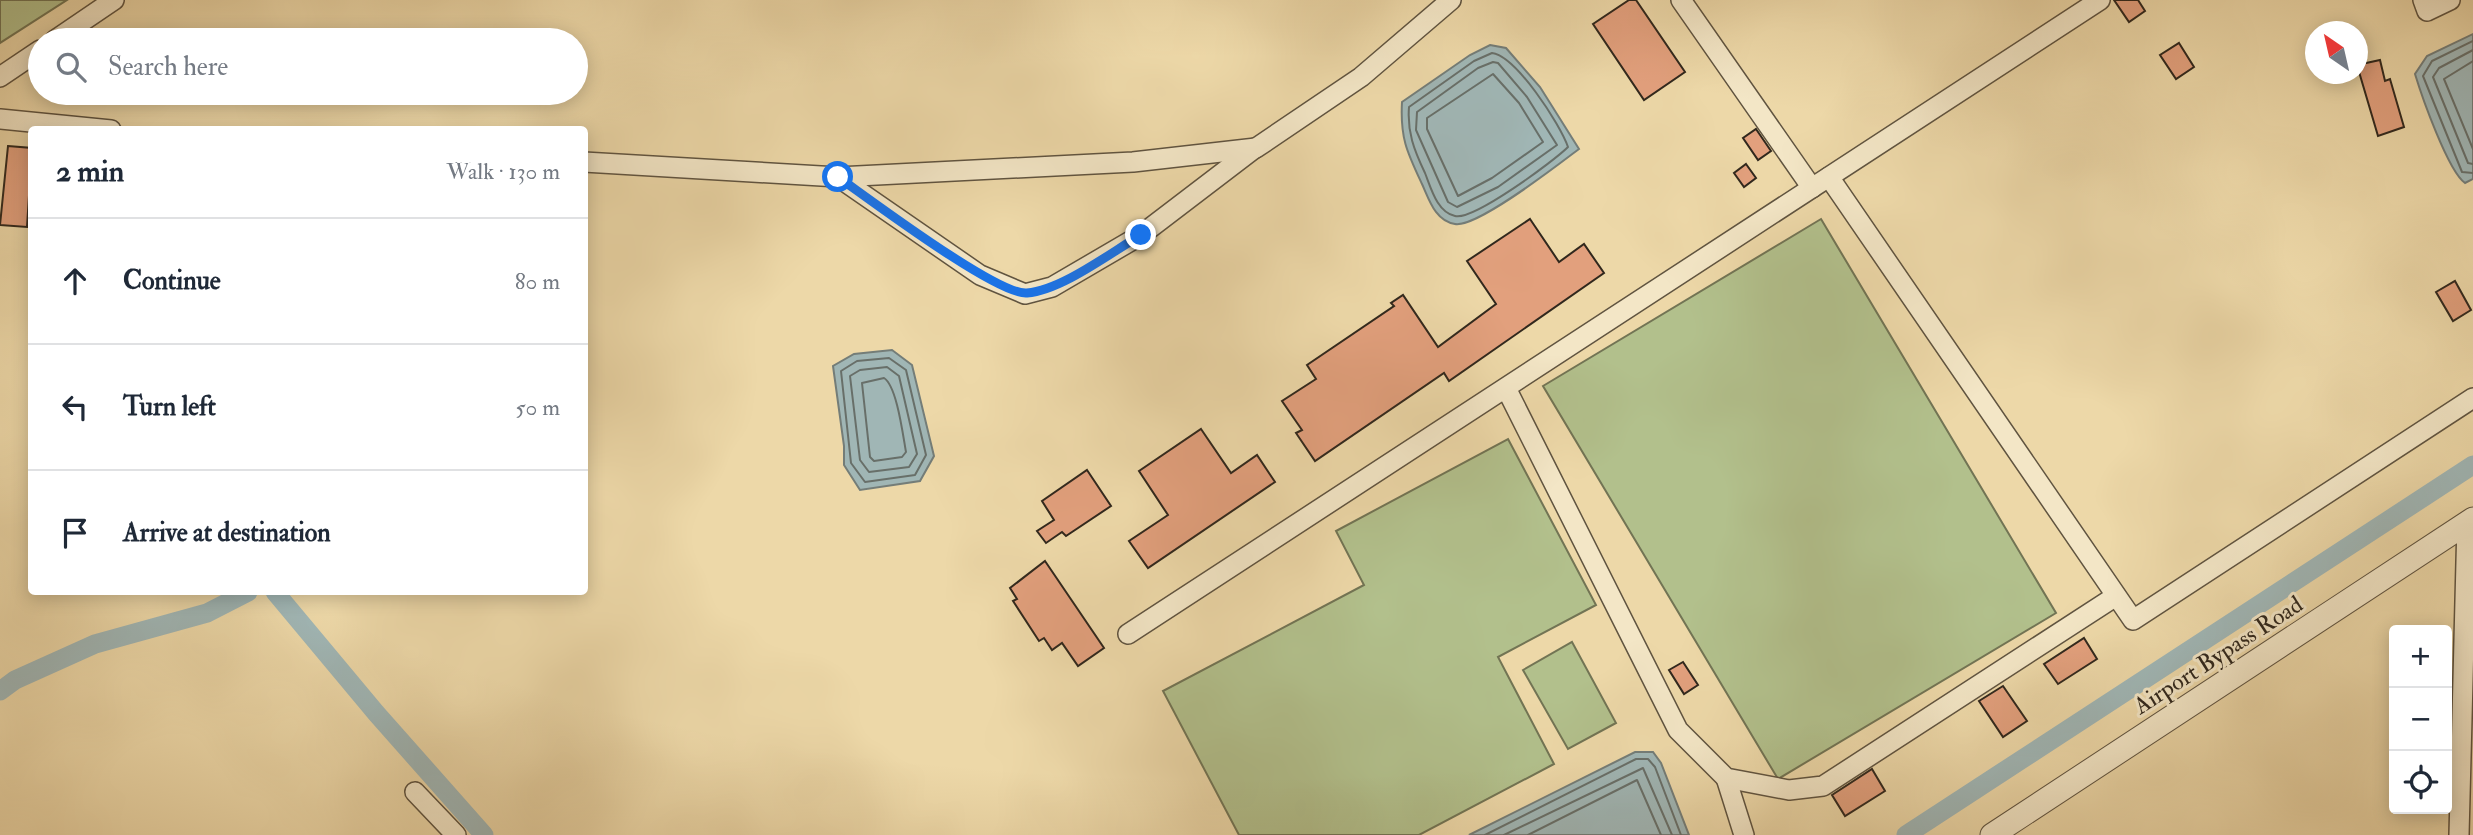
<!DOCTYPE html>
<meta charset="utf-8">
<style>
body{margin:0;font-family:"IM FELL Double Pica",serif;background:#f6f6f7;color:#1f2937}
.controls{position:absolute;right:21px;bottom:21px;display:grid;overflow:hidden;border-radius:7px;box-shadow:0 4px 18px #0003}
.controls button{width:63px;height:63px;display:grid;place-items:center;padding:0;border:0;border-bottom:2px solid #e0e1e3;background:#fff;color:#1f2937;font:35px sans-serif}
.compass{position:absolute;left:2305px;top:21px;width:63px;height:63px;border-radius:50%;background:#fff;box-shadow:0 4px 18px #0003;rotate:326deg}
.stop{position:absolute;width:21px;height:21px;margin:-16px;border:5px solid #1a73e8;border-radius:50%;background:#fff}
.stop.end{background:#1a73e8;border-color:#fff;box-shadow:0 2px 7px #0008}
.list{margin:0;padding:0;list-style:none}
h2{display:flex;justify-content:space-between;align-items:center;height:91px;margin:0;padding:0 28px;font-size:30px}
h2 small{font-size:23px;font-weight:400;color:#747a83}
.list li{display:grid;grid-template-columns:46px 1fr auto;gap:21px;align-items:center;box-sizing:border-box;height:126px;padding:0 28px;border-top:2px solid #e0e1e3}
.list b{display:block;font-size:26px;white-space:nowrap}
.list em{font-size:23px;font-style:normal;color:#747a83}
.icon{flex:none;width:38px;height:38px;fill:none;stroke:currentColor;stroke-width:2;stroke-linecap:round;stroke-linejoin:round}
.map{position:relative;flex:none;width:2473px;height:835px;overflow:hidden}
.search{position:absolute;background:#fff;box-shadow:0 4px 18px #0003;left:28px;top:28px;width:560px;height:77px;display:flex;align-items:center;gap:18px;box-sizing:border-box;padding:0 24px;border-radius:38px;color:#747a83;font-size:26px}
.panel{position:absolute;background:#fff;box-shadow:0 4px 18px #0003;left:28px;top:126px;width:560px;height:469px;border-radius:7px}
.map>svg:first-child{display:block}
</style>
<div class="map">
<svg width="2473" height="835" viewBox="0 0 2473 835">
<rect width="100%" height="100%" fill="#edd8a8"/>
<filter id="stains"><feTurbulence type="fractalNoise" baseFrequency=".00286" numOctaves="4"/><feColorMatrix values="0 0 0 0 .2 0 0 0 0 .09 0 0 0 0 .02 0 0 0 .5 -.17"/></filter>
<radialGradient id="worn" r=".72"><stop offset=".6" stop-color="#630" stop-opacity="0"/><stop offset="1" stop-color="#630" stop-opacity=".3"/></radialGradient>
<g fill="#b2c08c" stroke="#727454" stroke-width="2">
<polygon points="0,0 67,0 0,43"/>
<polygon points="1821,219 2056,613 1778,779 1543,386"/>
<polygon points="1508,439 1596,605 1498,657 1554,764 1419,835 1239,835 1163,691 1364,585 1336,531"/>
<polygon points="1572,642 1616,723 1568,749 1523,670"/>
</g>
<g fill="#a0b6b5" stroke="#747d78" stroke-width="2">
<path d="M2473,34v145l-8,4c-17,-12 -43,-86 -50,-109l12,-18z"/>
<path d="M1490,45l16,3 34,39 39,62c-20,15 -102,79 -124,75 -20,-3 -26,-25 -33,-40 -15,-32 -22,-46 -20,-82l68,-47z"/>
<polygon points="892,350 912,365 934,456 920,481 860,490 844,465 844,446 833,366 854,354"/>
<polygon points="1635,752 1653,752 1661,763 1689,835 1469,835"/>
</g>
<g fill="none" stroke-linecap="round" stroke-linejoin="round">
<g stroke="#686f69" stroke-width="2">
<polyline points="2473,41 2432,61 2423,76 2462,172 2473,173"/>
<polyline points="2473,50 2439,68 2433,77 2468,163 2473,164"/>
<path d="M1492,53c24,3 68,71 76,94 -14,14 -95,74 -113,69 -18,-4 -24,-28 -30,-43 -11,-23 -18,-41 -16,-66l65,-46z"/>
<polyline points="2473,61 2444,79 2473,149"/>
<polygon points="1493,62 1498,63 1527,97 1557,145 1498,187 1457,207 1448,202 1416,130 1417,112 1478,68"/>
<polygon points="1493,74 1519,103 1543,142 1492,178 1458,196 1427,129 1427,118"/>
<polygon points="889,358 906,370 926,455 915,475 865,482 851,463 841,371 857,361"/>
<polygon points="887,367 899,376 917,454 909,467 869,472 860,460 850,376 860,370"/>
<path d="M884,378c13,8 19,58 22,74l-4,5 -28,4 -4,-4 -8,-74z"/>
<polyline points="1485,835 1636,759 1648,759 1655,767 1681,835"/>
<polyline points="1504,835 1643,768 1672,835"/>
<polyline points="1528,835 1637,780 1661,835"/>
</g>
<g stroke="#a0b6b5" stroke-width="19">
<polyline points="275,592 376,713 484,835"/>
<polyline points="0,691 15,680 95,644 207,613 248,592"/>
<polyline points="1906,835 2473,465"/>
</g>
</g>
<g fill="#e2a07d" stroke="#31281d" stroke-width="2">
<polygon points="1629,0 1636,0 1685,72 1644,100 1593,24"/>
<polygon points="2114,0 2138,0 2145,11 2129,22"/>
<polygon points="2179,43 2194,67 2176,79 2160,55"/>
<polygon points="2380,60 2385,81 2390,79 2404,127 2378,136 2357,65"/>
<polygon points="1756,129 1771,151 1758,160 1743,138"/>
<polygon points="8,146 32,148 27,227 0,225"/>
<polygon points="1746,164 1756,178 1744,187 1734,173"/>
<polygon points="1530,219 1559,262 1584,244 1604,273 1449,381 1444,373 1315,461 1296,433 1302,430 1282,401 1316,379 1307,365 1394,306 1391,303 1403,295 1438,347 1496,304 1467,261"/>
<polygon points="2455,281 2471,310 2453,321 2436,292"/>
<polygon points="1201,429 1231,473 1257,455 1275,482 1148,568 1129,541 1168,515 1139,471"/>
<polygon points="1087,470 1111,506 1066,536 1062,532 1046,543 1037,531 1054,520 1042,501"/>
<polygon points="1045,561 1104,648 1078,666 1062,643 1052,650 1044,638 1039,641 1013,601 1017,599 1010,588"/>
<polygon points="2084,638 2097,659 2058,684 2044,664"/>
<polygon points="1683,662 1698,685 1684,694 1669,670"/>
<polygon points="2003,686 2027,721 2003,737 1979,701"/>
<polygon points="1872,769 1885,791 1845,816 1832,795"/>
</g>
<g fill="none" stroke-linecap="round" stroke-linejoin="round">
<defs>
<g id="minor">
<polyline points="1681,0 1812,188"/>
<polyline points="2423,0 2427,11 2450,0"/>
<polyline points="55,40 114,0"/>
<polyline points="0,77 40,50"/>
<polyline points="0,119 111,130"/>
<polyline points="584,162 838,177 1133,162 1256,148 1361,77 1451,0"/>
<polyline points="838,177 980,275 1025,294 1052,287 1141,235 1255,148"/>
<polyline points="1829,177 2133,620 2473,398"/>
<polyline points="1506,388 1678,730 1726,778 1789,790 1823,786 2116,596"/>
<polyline points="1128,634 2100,0"/>
<polyline points="1726,778 1744,835"/>
<polyline points="415,792 456,835"/>
<polyline points="2459,835 2467,523"/>
</g>
<polyline id="tertiary" points="1992,835 2473,519"/>
</defs>
<use href="#minor" stroke="#605440" stroke-width="22"/>
<use href="#tertiary" stroke="#605440" stroke-width="25"/>
<use href="#minor" stroke="#f3e6c6" stroke-width="19"/>
<use href="#tertiary" stroke="#f3e6c6" stroke-width="23"/>
</g>
<g fill="none" stroke-linecap="round" stroke-linejoin="round">
<path stroke="#1a73e8" stroke-width="9" d="M838,177c30,21 160,119 189,116 35,-3 83,-40 114,-58"/>
</g>
<g text-anchor="middle" stroke-width="6" stroke-linejoin="round" paint-order="stroke">
<g font-size="24" fill="#31281d" stroke="#f3e6c6">
<text transform="translate(2218 655) rotate(-33)" y="8">Airport Bypass Road</text>
</g>
</g>
<rect width="100%" height="100%" filter="url(#stains)"/>
<rect width="100%" height="100%" fill="url(#worn)"/>
</svg>
<div class="controls">
<button>+</button>
<button>−</button>
<button><svg class="icon" aria-label="locate" viewBox="0 0 24 24"><circle cx="12" cy="12" r="6"/><path d="M12 2v4M12 18v4M2 12h4M18 12h4"/></svg></button>
</div>
<svg class="compass" viewBox="-18 -18 36 36"><path d="M0-13l5 13h-10z" fill="#e53935"/><path d="M0 13l5-13h-10z" fill="#747a83"/></svg>
<div class="stop" style="left:838px;top:177px"></div>
<div class="stop end" style="left:1141px;top:235px"></div>
<div class="search"><svg class="icon" aria-label="search" viewBox="0 0 24 24"><circle cx="10" cy="10" r="6"/><path d="M15 15l6 6"/></svg>Search here</div>
<section class="panel">
<h2>2 min<small>Walk · 130 m</small></h2>
<ul class="list">
<li><svg class="icon" aria-label="ahead" viewBox="0 0 24 24"><path d="M12 20V5M6 11l6-6 6 6"/></svg><div><b>Continue</b></div><em>80 m</em></li>
<li><svg class="icon" aria-label="left" viewBox="0 0 24 24"><path d="M17 20v-9H6M10 6l-5 5 5 5"/></svg><div><b>Turn left</b></div><em>50 m</em></li>
<li><svg class="icon" aria-label="arrive" viewBox="0 0 24 24"><path d="M6 21V4h12l-3 4 3 4H6"/></svg><div><b>Arrive at destination</b></div></li>
</ul>
</section>
</div>
